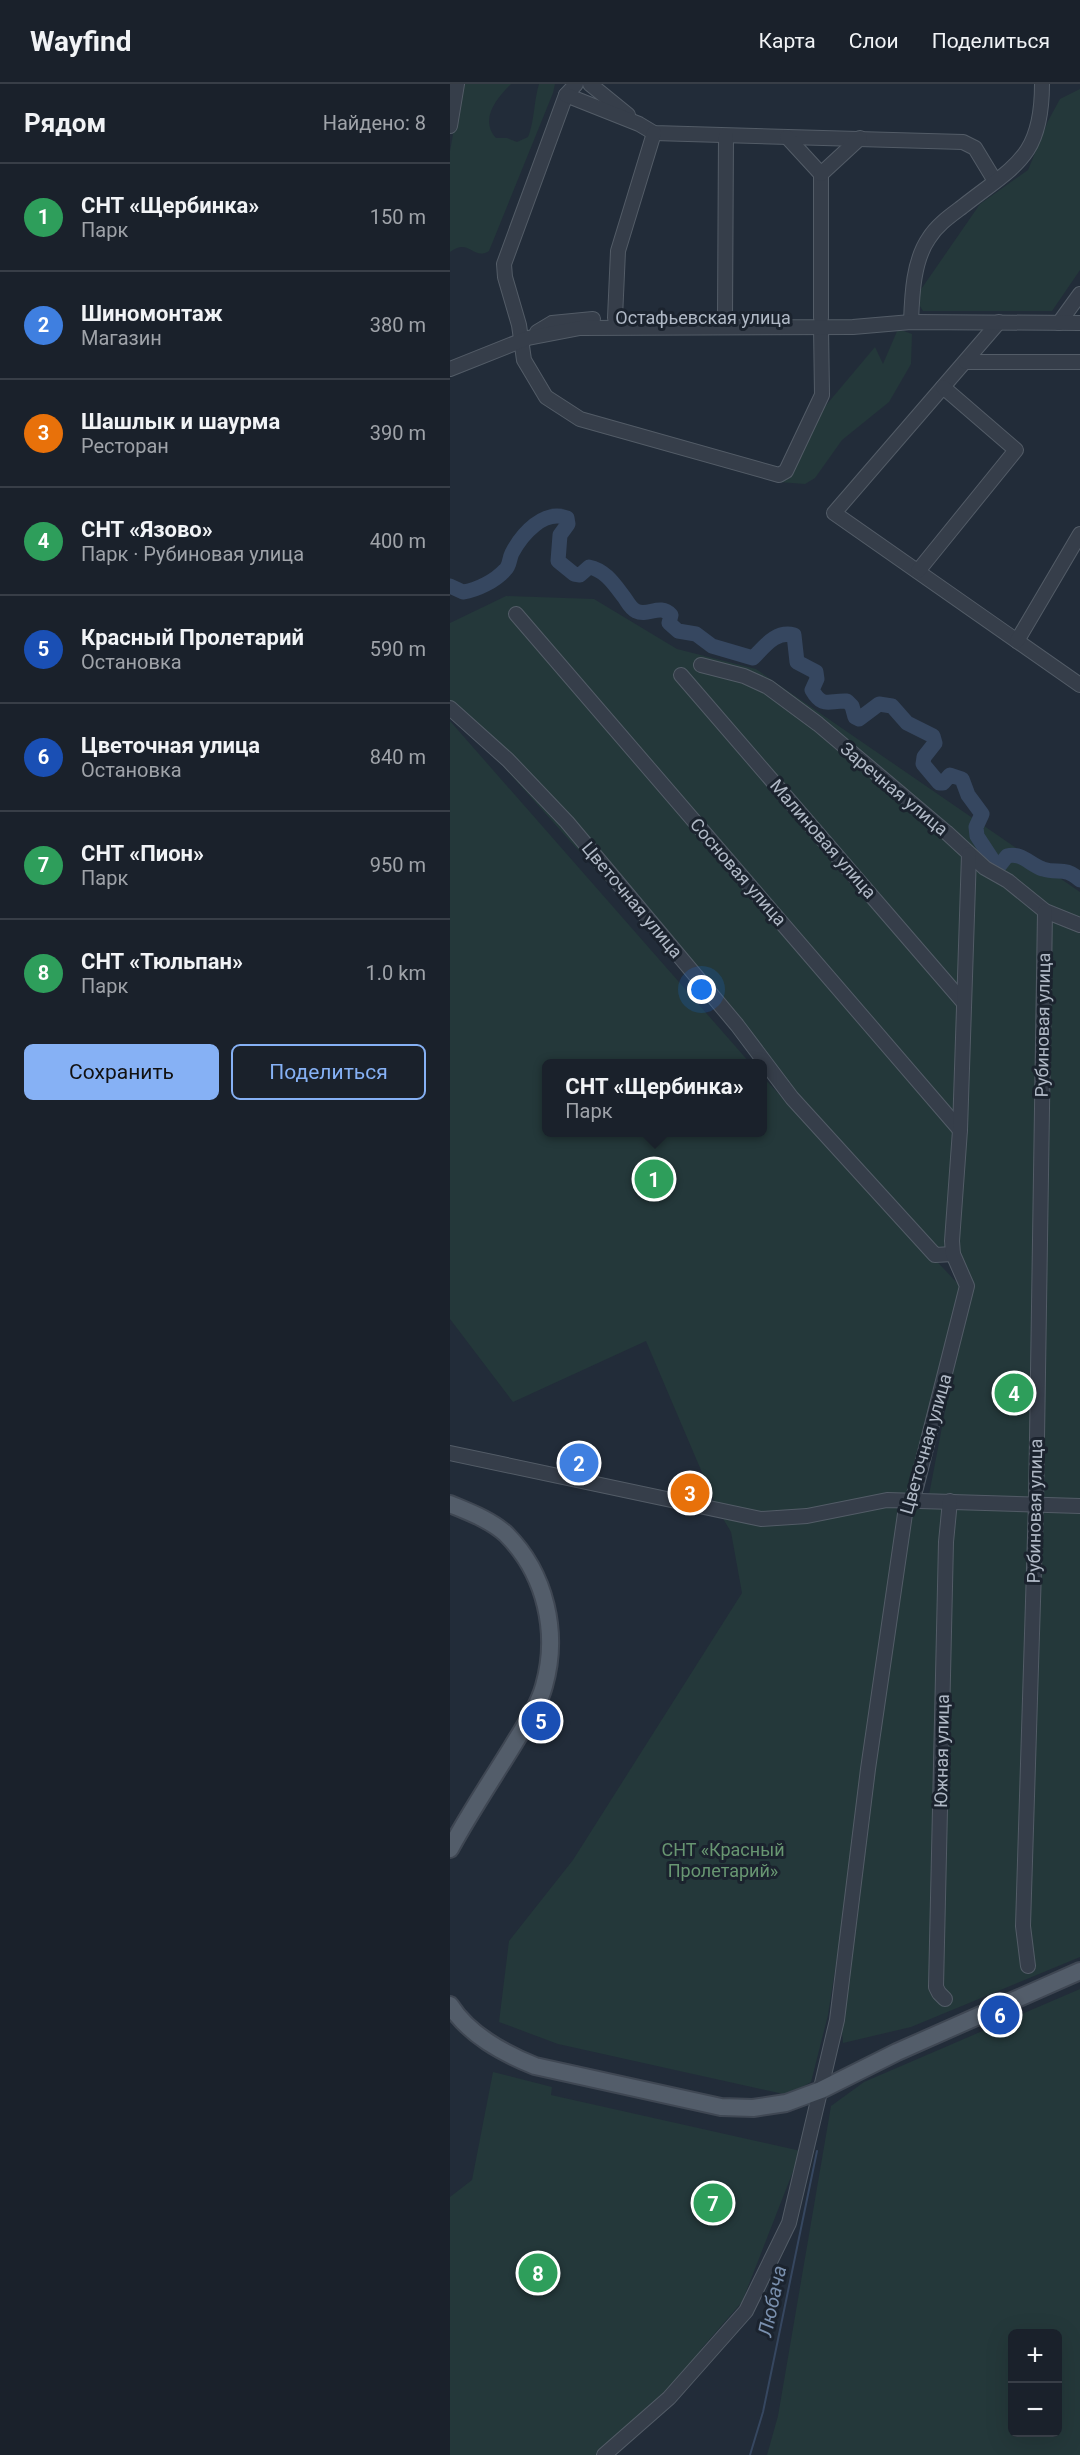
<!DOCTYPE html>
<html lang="ru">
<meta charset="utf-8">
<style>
body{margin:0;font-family:Roboto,sans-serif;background:#232933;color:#f1f3f6}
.controls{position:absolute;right:18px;bottom:18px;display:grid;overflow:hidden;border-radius:9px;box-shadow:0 6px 24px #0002}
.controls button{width:54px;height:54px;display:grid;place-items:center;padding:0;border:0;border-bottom:2px solid #383e47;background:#1a212b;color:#f1f3f6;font:30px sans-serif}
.you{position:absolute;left:252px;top:906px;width:21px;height:21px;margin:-15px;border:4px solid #fff;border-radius:50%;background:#1a73e8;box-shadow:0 0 0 9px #1a73e833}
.badge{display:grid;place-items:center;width:39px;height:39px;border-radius:50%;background:#86b1f5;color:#fff;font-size:20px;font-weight:700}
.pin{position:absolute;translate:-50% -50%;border:3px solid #fff;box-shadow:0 2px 6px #0006}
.popup{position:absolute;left:92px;top:975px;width:225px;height:78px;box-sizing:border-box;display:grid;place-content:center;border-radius:9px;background:#1a212b;filter:drop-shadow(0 2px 4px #0005);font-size:20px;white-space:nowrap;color:#9fa3a9}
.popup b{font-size:22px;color:#f1f3f6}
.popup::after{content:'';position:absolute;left:50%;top:100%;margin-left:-12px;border:12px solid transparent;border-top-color:#1a212b}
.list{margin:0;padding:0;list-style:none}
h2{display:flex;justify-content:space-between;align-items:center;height:78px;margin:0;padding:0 24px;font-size:26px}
h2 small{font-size:20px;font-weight:400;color:#9fa3a9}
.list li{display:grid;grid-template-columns:39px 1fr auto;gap:18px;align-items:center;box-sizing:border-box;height:108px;padding:0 24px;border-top:2px solid #383e47}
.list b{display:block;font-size:22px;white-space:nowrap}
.list p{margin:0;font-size:20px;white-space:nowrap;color:#9fa3a9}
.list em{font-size:20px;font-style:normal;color:#9fa3a9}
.actions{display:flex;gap:12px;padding:18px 24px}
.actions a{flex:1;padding:14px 0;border:2px solid #86b1f5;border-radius:9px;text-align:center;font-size:21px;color:#86b1f5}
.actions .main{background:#86b1f5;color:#111}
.map{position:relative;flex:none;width:630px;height:2371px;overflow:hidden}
header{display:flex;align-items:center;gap:36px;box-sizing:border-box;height:84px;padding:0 30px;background:#1a212b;border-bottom:2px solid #383e47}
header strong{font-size:28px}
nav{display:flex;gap:33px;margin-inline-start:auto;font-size:21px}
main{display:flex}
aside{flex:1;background:#1a212b}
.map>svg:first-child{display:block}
</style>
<header>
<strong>Wayfind</strong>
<nav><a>Карта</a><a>Слои</a><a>Поделиться</a></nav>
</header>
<main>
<aside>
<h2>Рядом<small>Найдено: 8</small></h2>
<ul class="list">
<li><span class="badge" style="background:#2e9e5b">1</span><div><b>СНТ «Щербинка»</b><p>Парк</p></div><em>150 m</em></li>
<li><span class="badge" style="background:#3f7fe0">2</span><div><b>Шиномонтаж</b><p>Магазин</p></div><em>380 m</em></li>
<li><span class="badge" style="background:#e8710a">3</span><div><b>Шашлык и шаурма</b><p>Ресторан</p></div><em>390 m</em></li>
<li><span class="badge" style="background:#2e9e5b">4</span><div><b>СНТ «Язово»</b><p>Парк · Рубиновая улица</p></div><em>400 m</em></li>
<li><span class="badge" style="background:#1a4fb4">5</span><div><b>Красный Пролетарий</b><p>Остановка</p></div><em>590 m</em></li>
<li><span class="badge" style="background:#1a4fb4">6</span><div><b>Цветочная улица</b><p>Остановка</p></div><em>840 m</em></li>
<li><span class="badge" style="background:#2e9e5b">7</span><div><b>СНТ «Пион»</b><p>Парк</p></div><em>950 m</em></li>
<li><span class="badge" style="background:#2e9e5b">8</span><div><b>СНТ «Тюльпан»</b><p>Парк</p></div><em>1.0 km</em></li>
</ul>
<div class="actions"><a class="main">Сохранить</a><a>Поделиться</a></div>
</aside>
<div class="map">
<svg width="630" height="2371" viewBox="0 0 630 2371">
<rect width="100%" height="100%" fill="#222c39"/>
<g fill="#24383a" fill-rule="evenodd">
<path d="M12,0h49c-14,14 -32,35 -15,54h11l10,4 11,-5c6,-13 6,-37 11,-53h16l-2,9 -64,158c-16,10 -20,-14 -39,1v-101z"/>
<polygon points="630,5 630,186 602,227 473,227 465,214 530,120 578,86 598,37 610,15"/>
<polygon points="448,245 462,250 461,280 439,318 392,356 365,394 355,400 329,398 356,345 425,263 433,280"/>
<polygon points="56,512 144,515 227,565 306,585 630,808 630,1873 461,1943 393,1959 391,1938 436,1588 461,1431 478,1416 519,1202 16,641 0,634 0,539"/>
<polygon points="0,637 300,979 96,980 96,1048 312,1048 312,992 511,1203 452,1429 416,1686 378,1931 361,1998 338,2011 108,1960 49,1938 59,1857 123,1776 292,1509 281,1448 268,1426 196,1257 63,1318 0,1235"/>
<path d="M630,1905v466h-313l11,-39 53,-310 33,-24zM562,2250h46v98h-46z"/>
<polygon points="43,1988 102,2003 101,2011 351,2067 292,2218 252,2264 219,2314 155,2371 0,2371 0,2113 22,2096"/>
</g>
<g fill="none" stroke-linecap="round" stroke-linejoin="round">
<polyline stroke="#364760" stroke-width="2" points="300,2371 313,2328 367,2067"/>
<path stroke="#364760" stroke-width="15" d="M0,502l13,6c14,-2 32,-11 42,-22 5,-4 4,-11 7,-17 10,-19 32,-44 55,-35l1,6 -8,11 -2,26 16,13 6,1 9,-8c16,3 25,17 35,30 3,4 6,11 12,14 12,6 24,-8 35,4l-2,8 9,8 18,3 16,12 41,12c11,-11 23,-28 41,-23l3,27 19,10 1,7 -5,11c11,19 17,10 35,11l5,5 3,11 4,2 20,-15 13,2 15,17 26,13 2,7 -11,14 -1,7 16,19h4l7,-8 12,4 6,16 14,19 -6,13 1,9 19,29h4l7,-9c15,-4 23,9 36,13 15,5 22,-3 37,11"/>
<defs>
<g id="minor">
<polyline points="126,0 116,11 54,180 55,193 69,241 74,276 96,313 130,335 329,391 336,387 372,311 371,243"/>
<polyline points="140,0 178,31"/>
<polyline points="116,11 189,40 204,49 513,58 525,64 545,97"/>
<polyline points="0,42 7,0"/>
<polyline points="337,53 371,90 371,234"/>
<polyline points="371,90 410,54"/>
<polyline points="165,234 168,167 204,49"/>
<polyline points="275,234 276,52"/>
<path d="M461,238c1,-26 2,-61 18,-84 8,-13 21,-22 33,-31 53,-42 80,-49 80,-123"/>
<polyline points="549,238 384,429 630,601"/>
<polyline points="609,239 630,210"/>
<polyline points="87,248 102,239 143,235"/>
<polyline points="516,278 630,278"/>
<polyline points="0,285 78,254 130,244 403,243 461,238 630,239"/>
<polyline points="468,487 566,366 493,303"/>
<polyline points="66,530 510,1046"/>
<polyline points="567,557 630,450"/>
<polyline points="251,581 294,592 318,603 368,640 496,748 535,784 558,797 595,827 630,841"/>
<polyline points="231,591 514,919"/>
<polyline points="0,624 58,676 117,738 287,941 342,1014 485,1171 503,1170"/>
<polyline points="0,1369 311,1435 357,1432 437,1416 630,1422"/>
<polyline points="578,1882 573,1842 586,1420 595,827"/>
<polyline points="495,1915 489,1909 486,1903 496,1458 500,1417"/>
<polyline points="154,2371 219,2314 296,2227 339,2139 387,1936 418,1685 456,1423 462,1416 466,1404 517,1202 503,1170 502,1157 510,1046 519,770"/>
</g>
<g id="major">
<path d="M0,1420c19,8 41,16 56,30 40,40 53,99 38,152 -6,22 -21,42 -32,61 -21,34 -43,67 -62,102"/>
<path d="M0,1921c19,30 53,48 85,61l186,41 32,1 33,-5 35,-13 76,-38 183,-81"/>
</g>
</defs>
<use href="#minor" stroke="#535c67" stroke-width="16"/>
<use href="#major" stroke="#3f4753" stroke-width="20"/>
<use href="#minor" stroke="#363e4a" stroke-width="14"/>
<use href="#major" stroke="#535d6a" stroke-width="16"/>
</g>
<g text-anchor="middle" stroke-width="6" stroke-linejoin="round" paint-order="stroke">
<g font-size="18" fill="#b0b9c6" stroke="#1b232e">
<text x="253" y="240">Остафьевская улица</text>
<text transform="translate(444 705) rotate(40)" y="6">Заречная улица</text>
<text transform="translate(373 755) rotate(49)" y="6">Малиновая улица</text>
<text transform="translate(288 788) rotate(49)" y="6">Сосновая улица</text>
<text transform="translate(182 816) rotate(50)" y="6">Цветочная улица</text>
<text transform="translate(593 941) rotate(-89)" y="6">Рубиновая улица</text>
<text transform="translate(476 1360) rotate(-74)" y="6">Цветочная улица</text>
<text transform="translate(585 1427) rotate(-89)" y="6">Рубиновая улица</text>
<text transform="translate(492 1667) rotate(-89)" y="6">Южная улица</text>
</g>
<g font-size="18" fill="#689672" stroke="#1b232e">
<text x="273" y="1772">СНТ «Красный<tspan x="273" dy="21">Пролетарий»</tspan></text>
</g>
<g font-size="20" font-style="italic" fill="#798fad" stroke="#1b232e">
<text transform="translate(322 2217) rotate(-78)" y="7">Любача</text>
</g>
</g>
</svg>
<div class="controls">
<button>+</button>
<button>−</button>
</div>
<div class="you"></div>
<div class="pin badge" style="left:204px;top:1095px;background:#2e9e5b">1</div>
<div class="popup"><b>СНТ «Щербинка»</b>Парк</div>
<div class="pin badge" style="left:129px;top:1379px;background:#3f7fe0">2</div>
<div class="pin badge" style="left:240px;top:1409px;background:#e8710a">3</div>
<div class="pin badge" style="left:564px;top:1309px;background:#2e9e5b">4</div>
<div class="pin badge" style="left:91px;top:1637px;background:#1a4fb4">5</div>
<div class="pin badge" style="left:550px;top:1931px;background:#1a4fb4">6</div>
<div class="pin badge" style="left:263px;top:2119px;background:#2e9e5b">7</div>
<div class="pin badge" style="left:88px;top:2189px;background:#2e9e5b">8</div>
</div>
</main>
